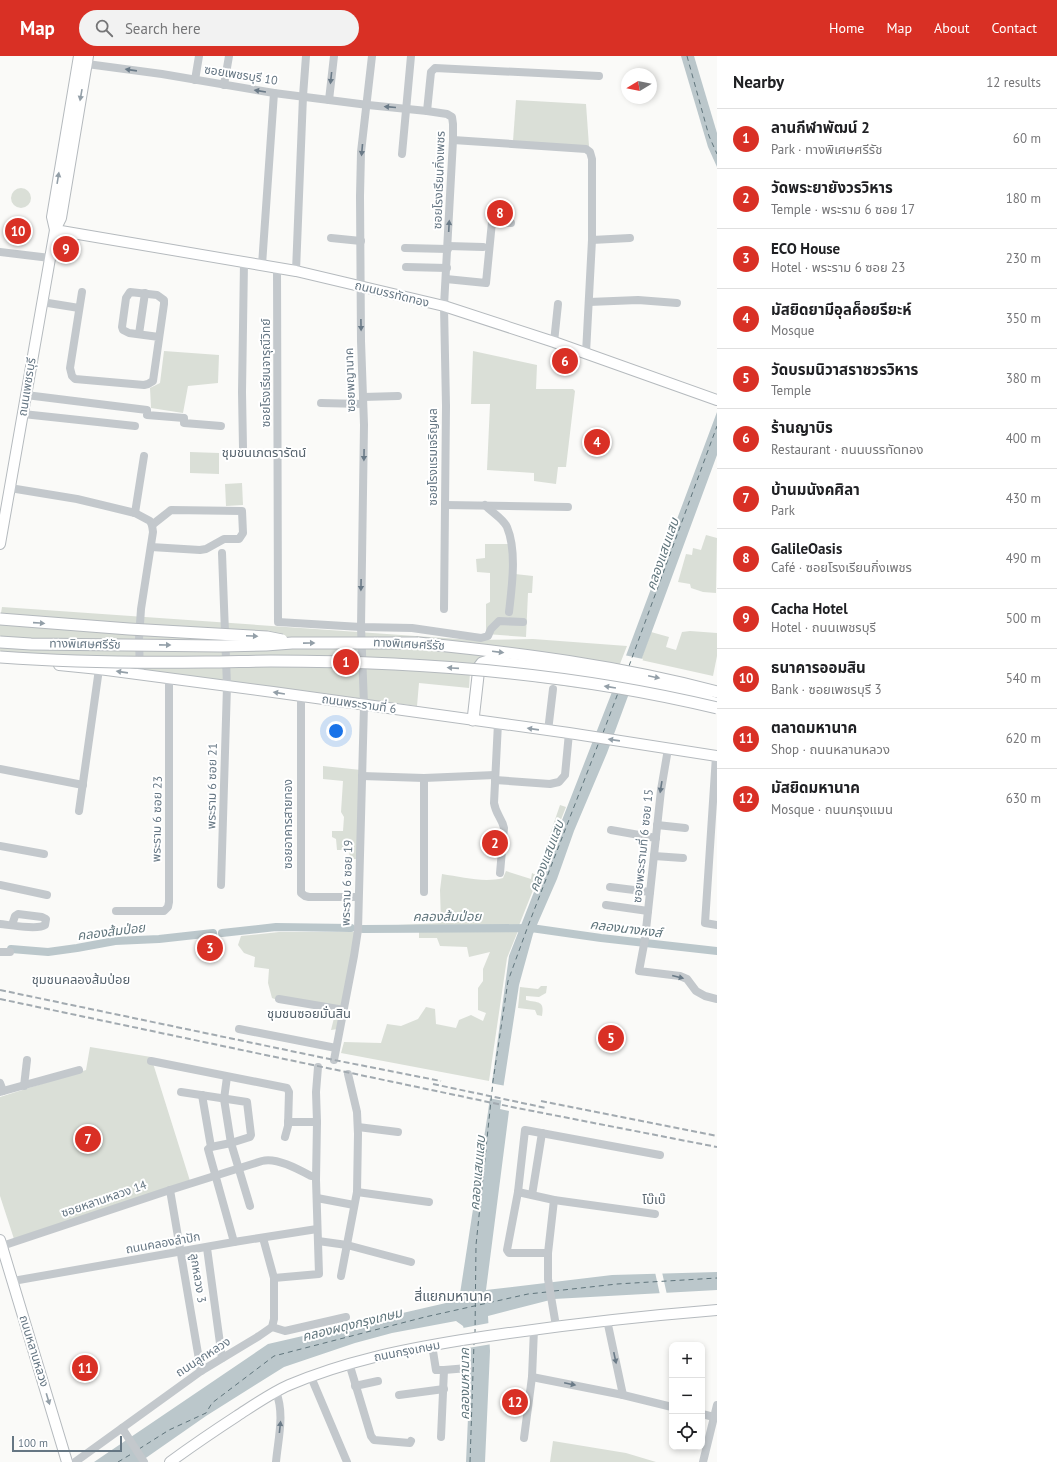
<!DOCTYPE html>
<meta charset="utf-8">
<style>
body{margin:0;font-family:"PT Sans","Noto Sans Thai",sans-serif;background:#f2f2f2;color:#202124}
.controls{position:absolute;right:12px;bottom:12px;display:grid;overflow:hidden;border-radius:8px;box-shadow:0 2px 6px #0003}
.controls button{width:36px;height:36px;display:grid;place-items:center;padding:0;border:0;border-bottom:1px solid #e0e0e0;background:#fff;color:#202124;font:20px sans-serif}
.compass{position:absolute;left:621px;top:12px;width:36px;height:36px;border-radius:50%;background:#fff;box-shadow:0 2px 6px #0003;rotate:260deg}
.scale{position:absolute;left:12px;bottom:10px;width:110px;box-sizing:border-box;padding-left:4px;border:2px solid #657683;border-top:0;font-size:11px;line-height:14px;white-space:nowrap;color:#657683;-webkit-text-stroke:3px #fff;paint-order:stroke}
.you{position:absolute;left:336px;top:675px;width:14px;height:14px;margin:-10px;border:3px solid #fff;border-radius:50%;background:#1a73e8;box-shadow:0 0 0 6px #1a73e833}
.badge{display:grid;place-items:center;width:26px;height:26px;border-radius:50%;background:#d93025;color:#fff;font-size:13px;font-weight:700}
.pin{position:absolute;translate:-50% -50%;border:2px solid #fff;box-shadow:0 1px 4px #0006}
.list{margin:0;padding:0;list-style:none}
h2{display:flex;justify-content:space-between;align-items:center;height:52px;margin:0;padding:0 16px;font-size:17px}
h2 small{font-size:13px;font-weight:400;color:#757577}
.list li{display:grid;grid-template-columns:26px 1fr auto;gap:12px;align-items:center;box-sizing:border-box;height:60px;padding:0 16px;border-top:1px solid #e0e0e0}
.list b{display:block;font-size:15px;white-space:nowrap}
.list p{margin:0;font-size:13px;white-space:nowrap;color:#757577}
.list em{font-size:13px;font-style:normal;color:#757577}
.icon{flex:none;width:22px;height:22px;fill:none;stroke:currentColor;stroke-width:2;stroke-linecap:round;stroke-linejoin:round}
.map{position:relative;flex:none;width:717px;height:1406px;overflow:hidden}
header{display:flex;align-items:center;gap:24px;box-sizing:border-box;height:56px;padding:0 20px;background:#d93025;color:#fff}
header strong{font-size:19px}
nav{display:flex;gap:22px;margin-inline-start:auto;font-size:14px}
.search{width:280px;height:36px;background:#f2f2f2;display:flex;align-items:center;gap:10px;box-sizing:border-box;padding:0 14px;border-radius:22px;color:#757577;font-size:15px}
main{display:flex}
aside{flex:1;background:#fff}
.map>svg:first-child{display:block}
</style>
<header>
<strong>Map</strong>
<div class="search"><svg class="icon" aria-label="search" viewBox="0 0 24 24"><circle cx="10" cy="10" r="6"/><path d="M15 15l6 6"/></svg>Search here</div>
<nav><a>Home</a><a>Map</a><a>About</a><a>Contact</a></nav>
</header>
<main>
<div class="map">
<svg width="717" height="1406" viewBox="0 0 717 1406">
<rect width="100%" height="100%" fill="#fafaf8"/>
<g fill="#dadfd7">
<polygon points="516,44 586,48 589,90 513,85"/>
<circle cx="21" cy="142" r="10"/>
<polygon points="164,295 219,299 218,327 188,330 183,357 151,352 150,332 160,327"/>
<polygon points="473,295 537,309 536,333 573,333 575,335 566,411 558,411 556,428 534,425 534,417 487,414 490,348 471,348"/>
<polygon points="190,396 219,397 219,418 190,417"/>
<polygon points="242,427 243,449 226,450 225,428"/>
<polygon points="706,479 717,482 716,537 703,536 691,532 690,528 678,526 686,498 692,499 693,492 701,494"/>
<polygon points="485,488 508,488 515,518 533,520 532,537 528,537 526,581 486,578 486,548 490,546 490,517 477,516 476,503 485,502"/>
<polygon points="2,551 473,584 533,583 627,590 609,636 470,617 469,632 419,627 417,650 142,614 0,598 0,563"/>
<polygon points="690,575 717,577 717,600 713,620 641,604 651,576 669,581 666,591 676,594 682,576"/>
<polygon points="323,710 361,714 358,803 350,803 349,794 337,794 336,783 332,781 332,775 343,775 344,761 341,756 343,725 323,723"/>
<path d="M560,749l6,2 -48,121h-120v-3l43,-2 -1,-33 2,-16c20,3 42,9 61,4l3,-7 25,8 1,-6 4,2z"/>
<polygon points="419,875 518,875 507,902 489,1025 341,997 344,986 381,987 387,968 401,970 418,963 426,951 435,953 436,968 456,972 459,964 471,959 483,965 486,957 478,954 478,932 483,925 483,913 490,896 469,901 467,891 440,890 437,882 419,882"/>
<polygon points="279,876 355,876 338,973 331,974 336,954 285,947 272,942 268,927 269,913 254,911 255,901 244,897 238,889 241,880"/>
<path d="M541,930h6l-1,7 -7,4 -13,-1v4c12,3 19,0 16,16l-5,-1 -2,-5 -17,-2 2,-21 18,2z"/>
<polygon points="90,991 151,1001 190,1125 14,1183 0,1140 0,1041 86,1014"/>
<polygon points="553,1385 626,1397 656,1406 550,1406"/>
</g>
<g fill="#bbc7cb">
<polygon points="681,0 694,0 717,77 717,111 708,91"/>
<polygon points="717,356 717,399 607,697 574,775 557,823 533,878 519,929 500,1053 509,1055 486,1234 612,1219 717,1216 717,1234 554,1243 488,1260 490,1295 485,1406 466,1406 471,1295 463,1270 456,1265 392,1277 355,1287 284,1311 206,1360 140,1406 94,1406 268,1288 459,1244 488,1056 509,900 621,613"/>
</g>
<g fill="#fafaf8">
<polygon points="624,599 643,603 630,639 610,635"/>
<polygon points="490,1027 506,1030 504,1045 488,1042"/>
<polygon points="655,1216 662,1216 667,1239 660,1239"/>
<polygon points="489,1267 492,1288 468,1292 463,1272"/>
</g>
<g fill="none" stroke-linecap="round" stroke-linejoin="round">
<g stroke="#bbc7cb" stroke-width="8">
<polyline points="363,873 531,872 601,882 717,895"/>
<polyline points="222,877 276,871 351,872"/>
<polyline points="11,893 48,896 77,892 115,885 159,883 213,877"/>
</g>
<g stroke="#60757c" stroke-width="1" stroke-dasharray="5 4" stroke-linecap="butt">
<polyline points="687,0 709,80 717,98"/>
<polyline points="629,610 717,370"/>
<polyline points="603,677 618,637"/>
<polyline points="554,1235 617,1228 717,1222"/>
<polyline points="475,1278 476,1189 493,1025 508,925 528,870 599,686"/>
<polyline points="139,1393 169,1374 206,1357 212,1347 274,1300 425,1261 528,1238 547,1236"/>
<polyline points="118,1406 133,1397"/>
<polyline points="470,1406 474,1287"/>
</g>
<defs>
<g id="major">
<polyline points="55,174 296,215 444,250 554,286 717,344"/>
<polyline points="55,174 52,161 79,0"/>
<polyline points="0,488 55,174 61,162 88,0"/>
<polyline points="59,609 99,613 273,636 569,677 717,700"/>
<polyline points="0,1184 67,1406"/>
<path d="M170,1406c22,-16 44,-31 67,-46 17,-11 34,-23 52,-31 57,-24 112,-35 173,-45 84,-13 169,-23 255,-30"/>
</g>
<g id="highway">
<path d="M418,587c101,10 201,23 299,49"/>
<polyline points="473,664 479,611 482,607 488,605 593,618 697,640 717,648"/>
</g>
</defs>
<use href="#major" stroke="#b5babe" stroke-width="12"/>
<use href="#highway" stroke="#b4b9bd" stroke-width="13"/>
<g stroke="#c3c8cc" stroke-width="8">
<polyline points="87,8 162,18 274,37 368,49 427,55 447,58 452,61 453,68 453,84 444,250 446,350 444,553"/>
<polyline points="195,24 199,0"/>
<polyline points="224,29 229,0"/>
<polyline points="329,44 334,0"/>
<polyline points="427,55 431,16 435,12 599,20"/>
<polyline points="453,84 586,93 590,96 592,103 592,184 586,297"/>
<polyline points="402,98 411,0"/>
<polyline points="331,182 361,185"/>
<polyline points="592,184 630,182"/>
<polyline points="448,190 483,191"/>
<polyline points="405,192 448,193"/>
<polyline points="0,196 50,202"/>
<polyline points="262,209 274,37"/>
<polyline points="277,211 278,566 361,571 412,572 481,582 488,580 491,573 499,565 523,566"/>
<polyline points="406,211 447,212"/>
<polyline points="296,215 303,40 306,0"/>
<polyline points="446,223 486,227 492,166 511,167"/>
<polyline points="82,236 70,312 72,320 75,323 144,329 148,328 153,325 164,248 164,244 157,239 130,236 126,242 122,271 123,274 129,277 159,281"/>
<polyline points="42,246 79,252"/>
<polyline points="589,246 638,244 677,247"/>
<polyline points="139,278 145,237"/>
<polyline points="554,286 558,248"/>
<polyline points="26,339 147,354 147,359 184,362 184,367 221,370"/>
<polyline points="363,341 398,340"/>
<polyline points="321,347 363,348"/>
<polyline points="23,358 135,370"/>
<polyline points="243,392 242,336 244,206"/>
<polyline points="10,432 77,443 135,457 150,465 152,469 153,476 141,553 139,583 140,618"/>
<polyline points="445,449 568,451"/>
<path d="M485,449c6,7 18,13 22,22 10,24 5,59 2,85"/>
<polyline points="135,457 144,400"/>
<polyline points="151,491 200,494 206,493 224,483 239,483 243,477 242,455 171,454 152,469"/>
<polyline points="301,640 301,837 305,840 309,841 358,841"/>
<path d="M498,667l-4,80c2,12 8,15 10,25l-4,45"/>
<polyline points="548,675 553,633"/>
<polyline points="668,693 661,734 645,883 639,915 680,920 687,923 696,935 705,940 717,943"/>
<polyline points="716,700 705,867 717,869"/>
<polyline points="0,713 83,729"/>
<polyline points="362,720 424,722 495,719"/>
<polyline points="495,724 550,728 559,726 565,719 569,677"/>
<polyline points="79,755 99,613"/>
<polyline points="657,769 685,772"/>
<polyline points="611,774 656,782"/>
<polyline points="0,790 44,798"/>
<polyline points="654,800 683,802"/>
<polyline points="0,829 47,839"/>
<polyline points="221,829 227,630 222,497"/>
<polyline points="610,831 650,836"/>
<polyline points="424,836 424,722"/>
<polyline points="606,849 648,855"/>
<polyline points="116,855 164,855 168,851 169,846 169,622"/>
<path d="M0,868c10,1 38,6 45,1l1,-6 -4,-2 -24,-3 -3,2 -3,9"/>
<polyline points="0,896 10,896"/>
<polyline points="279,943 344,954"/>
<polyline points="239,973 336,992"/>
<polyline points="334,1004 354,900 358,874 364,649 361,571 364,369 361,285 360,140 361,96 372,0"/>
<polyline points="151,1005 287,1032 289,1036 288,1070 285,1081"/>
<polyline points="227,1021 224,1043 231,1087 250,1150"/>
<polyline points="0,1027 3,1035"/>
<polyline points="24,1030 27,1004"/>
<polyline points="0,1036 79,1014"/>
<polyline points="181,1036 247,1046 251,1079 250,1081 231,1087 211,1091 208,1093 234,1186"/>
<polyline points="202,1039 211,1091"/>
<polyline points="288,1066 317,1066"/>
<polyline points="358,1071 398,1076"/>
<polyline points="170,1134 201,1315"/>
<polyline points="357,1136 429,1146"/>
<polyline points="518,1136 554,1144 655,1158"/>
<polyline points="532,1139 542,1077"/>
<polyline points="317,1142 354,1149"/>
<polyline points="554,1144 548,1197 548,1223 556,1270"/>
<polyline points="318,1185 347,1189 411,1206"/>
<path d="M2,1190l168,-56 92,-29c14,-4 36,8 49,15h5"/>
<polyline points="207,1192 222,1302"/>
<polyline points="548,1197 509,1197 507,1194 518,1136 525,1074 660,1099"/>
<polyline points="341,1220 357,1136 358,1078 357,1056 348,1018"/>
<polyline points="274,1222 319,1218 316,1124 317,1066 316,1036 318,1011"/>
<polyline points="13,1225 234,1186 317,1173"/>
<polyline points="607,1264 623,1339"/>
<polyline points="272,1271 285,1275 346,1261"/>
<polyline points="432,1289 436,1314 444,1314"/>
<polyline points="349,1307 371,1380 374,1384 410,1387 411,1385"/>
<polyline points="311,1321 347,1406"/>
<polyline points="532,1321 623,1339 672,1351"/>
<polyline points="355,1330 378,1325"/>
<polyline points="399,1339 444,1333"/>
<polyline points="702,1358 714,1361"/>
<polyline points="122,1372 144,1406"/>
<polyline points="441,1381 444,1314 468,1312"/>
<polyline points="524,1382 532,1321 534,1273"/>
<polyline points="75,1406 201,1315 259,1280 272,1271 274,1263 274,1222 263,1182"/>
<path d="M276,1406c2,-23 9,-48 0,-70"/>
<polyline points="703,1406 717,1349"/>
</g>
<use href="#major" stroke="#fff" stroke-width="10"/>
<use href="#highway" stroke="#fff" stroke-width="11"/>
<g stroke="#a2aab0" stroke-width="2" stroke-dasharray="6 3" stroke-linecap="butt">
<polyline points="0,934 334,1004 441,1025"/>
<polyline points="0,943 512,1051 717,1091"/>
<polyline points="433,1028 546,1052"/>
<polyline points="541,1045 717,1080"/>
</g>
<defs>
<g id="highway-bridge">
<polyline points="0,563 129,573 267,581 282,584"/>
<polyline points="0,586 31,588 221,590 266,589 292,587 418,587"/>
<path d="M0,601c68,5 138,6 206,5 22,0 44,-1 65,-1 149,0 301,12 446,47"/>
</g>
</defs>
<use href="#highway-bridge" stroke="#b4b9bd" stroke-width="13" stroke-linecap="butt"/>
<use href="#highway-bridge" stroke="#fff" stroke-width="11"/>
</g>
<defs><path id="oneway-solid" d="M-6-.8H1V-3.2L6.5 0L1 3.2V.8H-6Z"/></defs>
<g fill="#6a7a87">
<use href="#oneway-solid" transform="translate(131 14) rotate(-172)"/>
<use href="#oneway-solid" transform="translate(331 22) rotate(96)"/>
<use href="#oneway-solid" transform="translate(260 35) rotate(-171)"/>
<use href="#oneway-solid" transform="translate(390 51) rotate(-175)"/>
<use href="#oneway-solid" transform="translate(362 94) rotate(95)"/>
<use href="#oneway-solid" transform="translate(449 170) rotate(-87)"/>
<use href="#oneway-solid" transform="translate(361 269) rotate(89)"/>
<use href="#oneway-solid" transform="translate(364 399) rotate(91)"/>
<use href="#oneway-solid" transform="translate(361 529) rotate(91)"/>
<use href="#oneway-solid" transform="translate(661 731) rotate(99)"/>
<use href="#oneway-solid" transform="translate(678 921) rotate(14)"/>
<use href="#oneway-solid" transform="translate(615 1302) rotate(78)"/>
<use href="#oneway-solid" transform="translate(570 1328) rotate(12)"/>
<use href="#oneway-solid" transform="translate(280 1371) rotate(-84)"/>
</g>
<g fill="#939fa8">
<use href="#oneway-solid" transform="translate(81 39) rotate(100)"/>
<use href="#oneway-solid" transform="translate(58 122) rotate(-81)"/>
<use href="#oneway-solid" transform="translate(39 567) rotate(4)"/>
<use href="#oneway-solid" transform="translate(252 580) rotate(2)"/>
<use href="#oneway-solid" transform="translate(309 587) rotate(-1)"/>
<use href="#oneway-solid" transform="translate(165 589) rotate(1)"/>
<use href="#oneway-solid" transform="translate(498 596) rotate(7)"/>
<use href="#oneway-solid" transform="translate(453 612) rotate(-176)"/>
<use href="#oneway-solid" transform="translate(122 616) rotate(-172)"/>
<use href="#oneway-solid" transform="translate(654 621) rotate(12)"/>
<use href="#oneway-solid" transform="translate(610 631) rotate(-171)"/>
<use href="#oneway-solid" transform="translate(279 637) rotate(-171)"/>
<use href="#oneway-solid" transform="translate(533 673) rotate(-172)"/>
<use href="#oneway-solid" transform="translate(614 684) rotate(-172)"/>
<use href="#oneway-solid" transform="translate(48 1343) rotate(73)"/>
</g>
<g text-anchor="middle" stroke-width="4" stroke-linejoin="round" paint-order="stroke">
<g font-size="12" fill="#657683" stroke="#fff">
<text transform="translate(241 19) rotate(9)" y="4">ซอยเพชรบุรี 10</text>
<text transform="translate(439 124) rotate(-88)" y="4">ซอยโรงเรียนกิ่งเพชร</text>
<text transform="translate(392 238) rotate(14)" y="4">ถนนบรรทัดทอง</text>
<text transform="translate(266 317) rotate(-90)" y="4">ซอยโรงเรียนจารุณีวิทย์</text>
<text transform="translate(350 324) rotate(-92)" y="4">ซอยพญานาค</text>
<text transform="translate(27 331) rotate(-81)" y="4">ถนนเพชรบุรี</text>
<text transform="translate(433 401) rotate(-90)" y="4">ซอยโรงแรมเจริญผล</text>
<text transform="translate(85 588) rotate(1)" y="4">ทางพิเศษศรีรัช</text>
<text transform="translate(409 588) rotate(3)" y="4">ทางพิเศษศรีรัช</text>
<text transform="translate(359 648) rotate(8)" y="4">ถนนพระรามที่ 6</text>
<text transform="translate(212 730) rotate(-89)" y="4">พระราม 6 ซอย 21</text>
<text transform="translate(157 763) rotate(-89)" y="4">พระราม 6 ซอย 23</text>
<text transform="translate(288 768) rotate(-90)" y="4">ซอยอาคารสายทอง</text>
<text transform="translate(643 790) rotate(-84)" y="4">ซอยพระรามที่ 6 ซอย 15</text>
<text transform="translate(347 827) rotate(-88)" y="4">พระราม 6 ซอย 19</text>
<text transform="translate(104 1143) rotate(-19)" y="4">ซอยหลานหลวง 14</text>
<text transform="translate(163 1187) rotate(-10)" y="4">ถนนคลองลำปัก</text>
<text transform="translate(198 1222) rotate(81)" y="4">ลูกหลวง 3</text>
<text transform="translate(34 1295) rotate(73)" y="4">ถนนหลานหลวง</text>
<text transform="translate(407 1295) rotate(-11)" y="4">ถนนกรุงเกษม</text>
<text transform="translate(203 1301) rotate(-33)" y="4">ถนนลูกหลวง</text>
</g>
<g font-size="13" fill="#57646e" stroke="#fff">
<text x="264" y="401">ชุมชนเภตรารัตน์</text>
<text x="81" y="928">ชุมชนคลองส้มป่อย</text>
<text x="309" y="962">ชุมชนซอยมั่นสิน</text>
<text x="654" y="1148">โบ๊เบ๊</text>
</g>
<g font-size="13" font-style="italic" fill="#60757c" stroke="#fff">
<text transform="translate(662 498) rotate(-71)" y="5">คลองแสนแสบ</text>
<text transform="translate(546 800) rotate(-69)" y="5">คลองแสนแสบ</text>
<text x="447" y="865">คลองส้มป่อย</text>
<text transform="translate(626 872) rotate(7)" y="5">คลองนางหงส์</text>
<text transform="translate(111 875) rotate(-7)" y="5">คลองส้มป่อย</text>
<text transform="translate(477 1117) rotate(-85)" y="5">คลองแสนแสบ</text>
<text transform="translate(352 1268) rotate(-14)" y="5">คลองผดุงกรุงเกษม</text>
<text transform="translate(464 1328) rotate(-90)" y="5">คลองมหานาค</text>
</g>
<g font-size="14" fill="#57646e" stroke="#fff">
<text x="453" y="1245">สี่แยกมหานาค</text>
</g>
</g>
</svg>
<div class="controls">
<button>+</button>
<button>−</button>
<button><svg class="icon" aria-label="locate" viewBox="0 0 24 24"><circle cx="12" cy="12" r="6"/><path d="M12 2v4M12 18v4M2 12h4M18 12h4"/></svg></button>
</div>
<svg class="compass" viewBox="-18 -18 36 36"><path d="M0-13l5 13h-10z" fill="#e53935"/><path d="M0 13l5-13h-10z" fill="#757577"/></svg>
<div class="scale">100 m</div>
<div class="you"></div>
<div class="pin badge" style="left:346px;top:606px">1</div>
<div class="pin badge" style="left:495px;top:787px">2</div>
<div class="pin badge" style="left:210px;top:892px">3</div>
<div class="pin badge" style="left:597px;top:386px">4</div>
<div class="pin badge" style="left:611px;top:982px">5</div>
<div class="pin badge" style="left:565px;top:305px">6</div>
<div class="pin badge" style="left:88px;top:1083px">7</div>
<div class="pin badge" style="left:500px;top:157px">8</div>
<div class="pin badge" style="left:66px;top:193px">9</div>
<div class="pin badge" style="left:18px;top:175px">10</div>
<div class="pin badge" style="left:85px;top:1312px">11</div>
<div class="pin badge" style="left:515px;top:1346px">12</div>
</div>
<aside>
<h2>Nearby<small>12 results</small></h2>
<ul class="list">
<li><span class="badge">1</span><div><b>ลานกีฬาพัฒน์ 2</b><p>Park · ทางพิเศษศรีรัช</p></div><em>60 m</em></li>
<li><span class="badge">2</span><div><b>วัดพระยายังวรวิหาร</b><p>Temple · พระราม 6 ซอย 17</p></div><em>180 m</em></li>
<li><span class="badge">3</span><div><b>ECO House</b><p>Hotel · พระราม 6 ซอย 23</p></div><em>230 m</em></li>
<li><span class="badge">4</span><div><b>มัสยิดยามีอุลค็อยรียะห์</b><p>Mosque</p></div><em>350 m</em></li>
<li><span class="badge">5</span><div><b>วัดบรมนิวาสราชวรวิหาร</b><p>Temple</p></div><em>380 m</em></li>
<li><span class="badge">6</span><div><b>ร้านญาบิร</b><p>Restaurant · ถนนบรรทัดทอง</p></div><em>400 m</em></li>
<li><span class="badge">7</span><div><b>บ้านมนังคศิลา</b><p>Park</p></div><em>430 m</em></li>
<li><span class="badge">8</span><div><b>GalileOasis</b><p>Café · ซอยโรงเรียนกิ่งเพชร</p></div><em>490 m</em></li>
<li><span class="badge">9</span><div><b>Cacha Hotel</b><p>Hotel · ถนนเพชรบุรี</p></div><em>500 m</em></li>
<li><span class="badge">10</span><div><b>ธนาคารออมสิน</b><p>Bank · ซอยเพชรบุรี 3</p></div><em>540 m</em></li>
<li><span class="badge">11</span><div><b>ตลาดมหานาค</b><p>Shop · ถนนหลานหลวง</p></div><em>620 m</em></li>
<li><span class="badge">12</span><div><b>มัสยิดมหานาค</b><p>Mosque · ถนนกรุงแมน</p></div><em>630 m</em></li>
</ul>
</aside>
</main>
